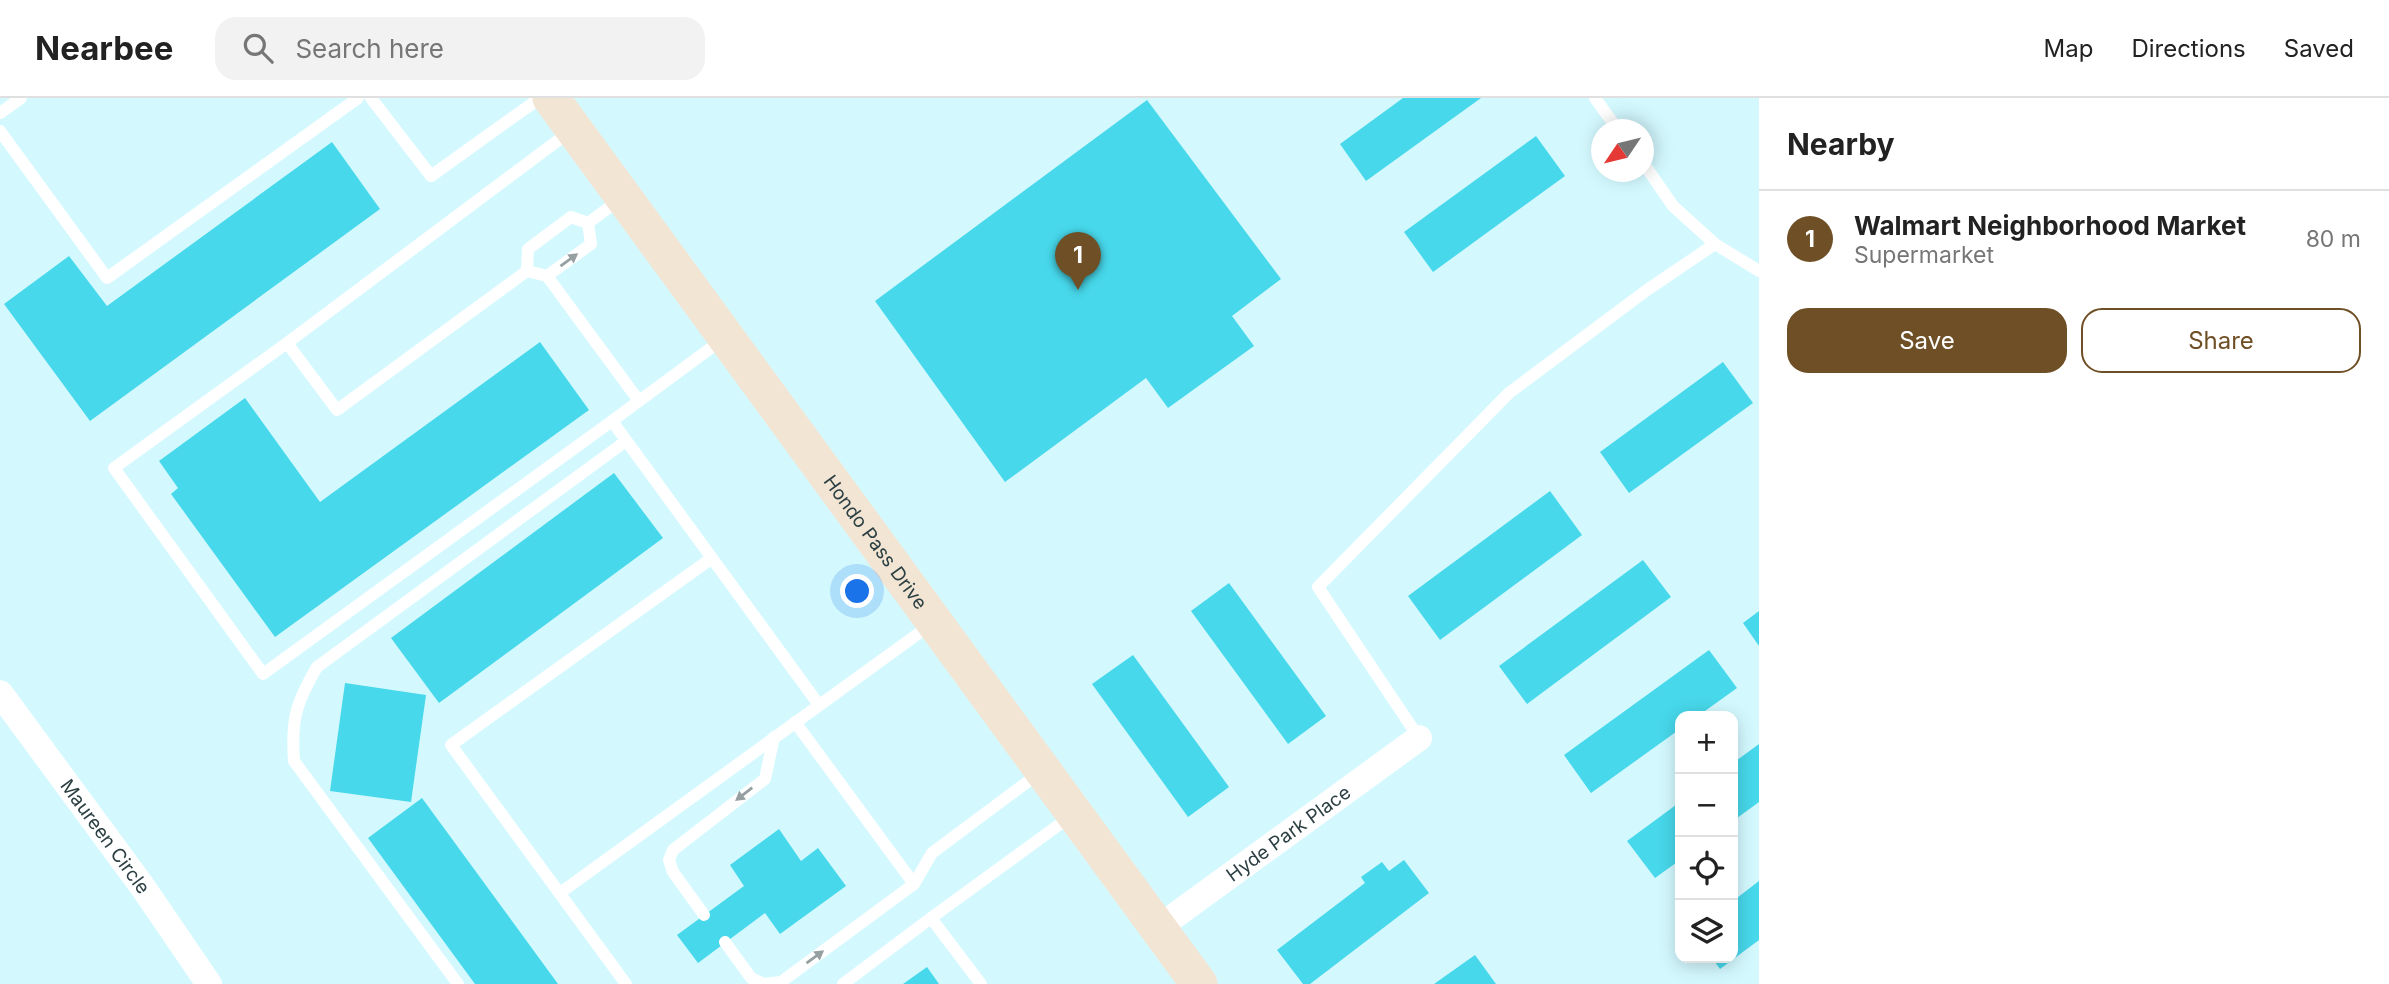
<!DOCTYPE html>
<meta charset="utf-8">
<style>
body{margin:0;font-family:Inter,sans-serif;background:#f2f2f2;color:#222}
.controls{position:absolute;right:21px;bottom:21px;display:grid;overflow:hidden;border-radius:14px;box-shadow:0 4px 18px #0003}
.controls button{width:63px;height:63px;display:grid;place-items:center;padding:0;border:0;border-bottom:2px solid #e0e0e0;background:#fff;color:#222;font:35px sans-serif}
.compass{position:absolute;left:1591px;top:21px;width:63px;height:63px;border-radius:50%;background:#fff;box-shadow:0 4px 18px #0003;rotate:235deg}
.you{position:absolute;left:858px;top:494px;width:24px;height:24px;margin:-18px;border:5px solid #fff;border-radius:50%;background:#1a73e8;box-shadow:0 0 0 10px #1a73e833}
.badge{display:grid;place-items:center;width:46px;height:46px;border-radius:50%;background:#6f4f25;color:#fff;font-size:23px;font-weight:700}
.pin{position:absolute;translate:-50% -58px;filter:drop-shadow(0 2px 4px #0008)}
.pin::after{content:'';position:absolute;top:37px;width:24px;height:21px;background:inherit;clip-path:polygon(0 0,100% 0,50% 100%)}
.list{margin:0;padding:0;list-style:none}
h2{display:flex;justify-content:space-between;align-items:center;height:91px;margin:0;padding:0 28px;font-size:30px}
h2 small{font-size:23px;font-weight:400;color:#767676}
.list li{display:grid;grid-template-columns:46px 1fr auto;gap:21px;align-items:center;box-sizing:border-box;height:98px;padding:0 28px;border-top:2px solid #e0e0e0}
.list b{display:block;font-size:26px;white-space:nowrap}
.list p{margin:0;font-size:23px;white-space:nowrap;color:#767676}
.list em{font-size:23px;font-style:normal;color:#767676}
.actions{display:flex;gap:14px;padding:21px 28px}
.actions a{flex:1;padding:16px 0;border:2px solid #6f4f25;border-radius:21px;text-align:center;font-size:24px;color:#6f4f25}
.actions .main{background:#6f4f25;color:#fff}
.icon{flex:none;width:38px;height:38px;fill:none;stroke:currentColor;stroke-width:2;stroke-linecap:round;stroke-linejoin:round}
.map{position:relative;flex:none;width:1759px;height:886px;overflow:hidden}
header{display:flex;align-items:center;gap:42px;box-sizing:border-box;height:98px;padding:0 35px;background:#fff;border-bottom:2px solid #e0e0e0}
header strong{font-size:33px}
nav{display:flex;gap:38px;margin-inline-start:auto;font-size:24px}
.search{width:490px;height:63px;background:#f2f2f2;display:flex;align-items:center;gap:18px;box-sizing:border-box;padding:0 24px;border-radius:21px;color:#767676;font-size:26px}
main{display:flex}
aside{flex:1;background:#fff}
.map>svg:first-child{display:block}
</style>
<header>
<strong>Nearbee</strong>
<div class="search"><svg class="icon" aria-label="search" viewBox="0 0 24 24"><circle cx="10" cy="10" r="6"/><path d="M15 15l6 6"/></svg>Search here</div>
<nav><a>Map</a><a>Directions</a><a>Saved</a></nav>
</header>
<main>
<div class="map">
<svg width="1759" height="886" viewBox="0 0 1759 886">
<rect width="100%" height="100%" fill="#d3f9ff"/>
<g fill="#47d8eb">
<polygon points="1403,0 1481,0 1366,83 1340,46"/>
<polygon points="1147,2 1281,181 1232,218 1254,248 1168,310 1146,280 1005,384 875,203"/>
<polygon points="1536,38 1565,78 1433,174 1404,134"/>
<polygon points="332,44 380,111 90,323 4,206 69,158 107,208"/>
<polygon points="540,244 589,312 275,539 171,396 178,390 159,363 245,300 320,404"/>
<polygon points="1723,264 1753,305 1629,395 1600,354"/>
<polygon points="614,375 663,440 439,605 391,540"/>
<polygon points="1550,393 1582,437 1440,542 1408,498"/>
<polygon points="1643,462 1671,499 1527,606 1499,568"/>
<polygon points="1229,485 1326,618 1288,646 1191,513"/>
<polygon points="1759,513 1759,548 1743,525"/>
<polygon points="1709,552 1737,590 1698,618 1680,618 1680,631 1591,695 1564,657"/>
<polygon points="1133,557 1229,689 1188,719 1092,586"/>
<polygon points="345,585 426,597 411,704 330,693"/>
<polygon points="1759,646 1759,704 1733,723 1733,665"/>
<polygon points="422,700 558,886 475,886 368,740"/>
<polygon points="1680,704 1680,762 1655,780 1627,743"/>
<polygon points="779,731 801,763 818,750 846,788 780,836 765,815 698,865 677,837 744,788 730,767"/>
<polygon points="1404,762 1429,795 1310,886 1303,886 1277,852 1365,785 1361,779 1382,764 1389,773"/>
<polygon points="1759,783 1759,842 1720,871 1712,860 1733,860 1733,803"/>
<polygon points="1475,857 1496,886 1434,886"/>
<polygon points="927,869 939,886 903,886"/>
</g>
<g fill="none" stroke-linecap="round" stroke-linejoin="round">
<g stroke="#fff" stroke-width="12">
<polyline points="371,0 431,78 540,0"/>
<polyline points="1595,0 1618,32"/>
<polyline points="0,15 21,0"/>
<polyline points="0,33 107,180 358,0"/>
<polyline points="1644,66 1673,108 1715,146 1759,173"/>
<polyline points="588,125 622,100"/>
<polyline points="527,173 337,312 287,245 572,32"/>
<polyline points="527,173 547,178 591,146 588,125"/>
<polyline points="527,173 528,151 571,119 588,125"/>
<polyline points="547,178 639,303"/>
<polyline points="723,241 612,323 819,607"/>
<polyline points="287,245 114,370 263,576 612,323"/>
<polyline points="795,624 914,786"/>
<polyline points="1419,640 1318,489 1509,295 1647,192 1715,146"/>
<polyline points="560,795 933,525"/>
<polyline points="704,817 673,774 669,762 673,752 765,681 774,639"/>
<polyline points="725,844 751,880 764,886 781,884 914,786 932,755 1042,673"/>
<path d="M458,886l-164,-223c-3,-42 2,-58 23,-94l309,-226"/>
<polyline points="626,886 451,647 712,460"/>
<polyline points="843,886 931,820"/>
<polyline points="981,886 931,820 1071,718"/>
</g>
<g stroke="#fff" stroke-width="26">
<path id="s1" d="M0,595l142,193 67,98"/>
<path id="s2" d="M1158,830l261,-190"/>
</g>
<path stroke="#f3e5d4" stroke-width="37" id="s3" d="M551,0l648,886"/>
</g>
<defs><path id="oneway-solid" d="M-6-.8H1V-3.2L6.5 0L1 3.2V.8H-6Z" transform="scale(1.75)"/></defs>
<g fill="#96a0a1">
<use href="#oneway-solid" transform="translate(569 162) rotate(-36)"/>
<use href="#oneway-solid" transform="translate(744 696) rotate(142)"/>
<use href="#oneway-solid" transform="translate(815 859) rotate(-36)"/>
</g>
<g text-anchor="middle" stroke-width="5" stroke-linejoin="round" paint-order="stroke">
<g font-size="19" fill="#2c4043" stroke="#fff">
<text dy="7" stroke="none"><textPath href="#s3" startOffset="550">Hondo Pass Drive</textPath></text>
<text dy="7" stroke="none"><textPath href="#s2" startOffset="161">Hyde Park Place</textPath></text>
<text dy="7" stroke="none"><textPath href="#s1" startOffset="178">Maureen Circle</textPath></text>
</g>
</g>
</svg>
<div class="controls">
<button>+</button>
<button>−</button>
<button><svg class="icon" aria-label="locate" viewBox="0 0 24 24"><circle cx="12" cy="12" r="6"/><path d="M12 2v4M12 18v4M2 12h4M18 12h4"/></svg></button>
<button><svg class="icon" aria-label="layers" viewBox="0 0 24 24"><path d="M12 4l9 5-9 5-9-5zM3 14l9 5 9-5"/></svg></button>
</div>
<svg class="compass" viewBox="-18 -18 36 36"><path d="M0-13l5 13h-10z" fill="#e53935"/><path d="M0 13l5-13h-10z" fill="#767676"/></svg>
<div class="you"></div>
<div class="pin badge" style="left:1078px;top:192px">1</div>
</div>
<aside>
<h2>Nearby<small></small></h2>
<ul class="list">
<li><span class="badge">1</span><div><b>Walmart Neighborhood Market</b><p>Supermarket</p></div><em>80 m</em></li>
</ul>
<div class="actions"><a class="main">Save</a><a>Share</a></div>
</aside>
</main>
